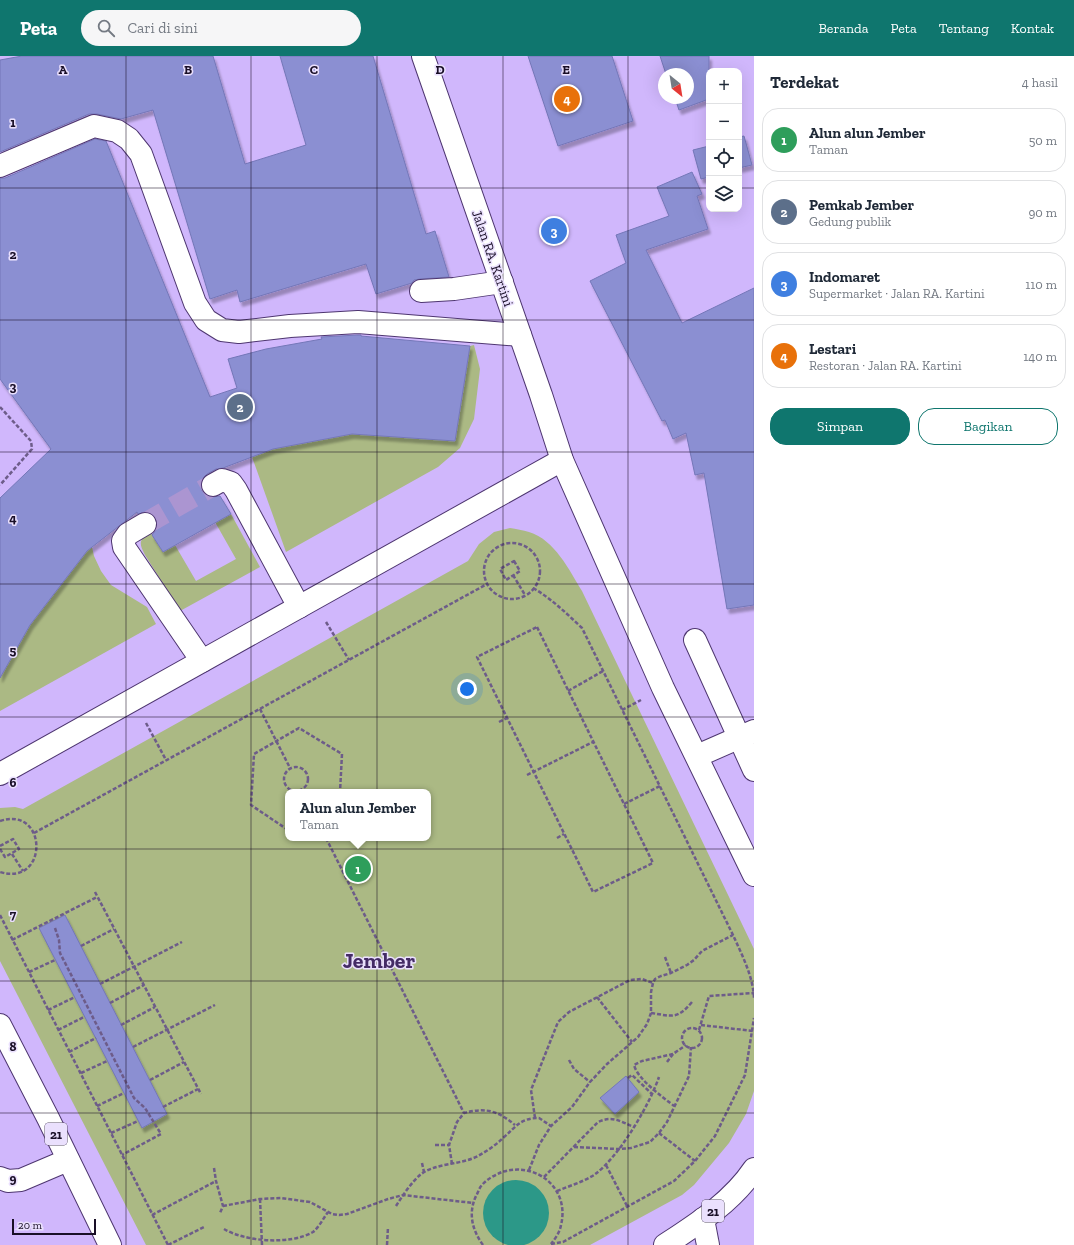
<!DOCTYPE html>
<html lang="id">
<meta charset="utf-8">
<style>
body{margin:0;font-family:"Zilla Slab",serif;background:#f6f6f7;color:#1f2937}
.controls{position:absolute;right:12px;top:12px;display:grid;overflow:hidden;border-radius:8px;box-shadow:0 4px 16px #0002}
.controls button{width:36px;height:36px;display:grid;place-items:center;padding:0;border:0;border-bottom:1px solid #e0e1e3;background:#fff;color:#1f2937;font:20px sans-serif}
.compass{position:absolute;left:658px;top:12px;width:36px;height:36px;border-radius:50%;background:#fff;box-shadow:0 4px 16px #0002;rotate:150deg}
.scale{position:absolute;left:12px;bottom:10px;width:84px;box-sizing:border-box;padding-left:4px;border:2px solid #190f27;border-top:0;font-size:11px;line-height:14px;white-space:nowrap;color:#190f27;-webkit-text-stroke:3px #eae0fd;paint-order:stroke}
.you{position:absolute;left:467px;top:633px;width:14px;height:14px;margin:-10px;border:3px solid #fff;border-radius:50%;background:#1a73e8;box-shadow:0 0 0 6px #1a73e833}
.badge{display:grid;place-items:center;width:26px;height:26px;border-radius:50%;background:#0f766e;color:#fff;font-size:13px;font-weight:700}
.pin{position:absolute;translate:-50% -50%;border:2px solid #fff;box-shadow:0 1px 4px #0006}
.popup{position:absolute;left:285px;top:733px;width:146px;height:52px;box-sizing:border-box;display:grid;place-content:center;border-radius:8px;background:#fff;filter:drop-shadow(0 1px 3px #0005);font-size:13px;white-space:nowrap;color:#747a83}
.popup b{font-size:15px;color:#1f2937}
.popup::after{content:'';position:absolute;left:50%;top:100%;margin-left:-8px;border:8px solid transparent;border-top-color:#fff}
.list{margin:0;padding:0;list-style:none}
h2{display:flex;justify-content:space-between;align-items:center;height:52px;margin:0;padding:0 16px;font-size:17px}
h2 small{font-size:13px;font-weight:400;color:#747a83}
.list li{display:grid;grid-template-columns:26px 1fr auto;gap:12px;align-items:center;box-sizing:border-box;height:64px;margin:0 8px 8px;padding:0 8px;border:1px solid #e0e1e3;border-radius:16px}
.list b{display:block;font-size:15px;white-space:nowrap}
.list p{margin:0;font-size:13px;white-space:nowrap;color:#747a83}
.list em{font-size:13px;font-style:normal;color:#747a83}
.actions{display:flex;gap:8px;padding:12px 16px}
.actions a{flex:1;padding:9px 0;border:1px solid #0f766e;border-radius:16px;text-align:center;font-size:14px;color:#0f766e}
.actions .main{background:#0f766e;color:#fff}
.icon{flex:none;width:22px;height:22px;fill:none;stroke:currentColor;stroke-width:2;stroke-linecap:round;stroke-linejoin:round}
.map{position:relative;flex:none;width:754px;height:1189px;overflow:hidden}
header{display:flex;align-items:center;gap:24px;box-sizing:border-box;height:56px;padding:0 20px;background:#0f766e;color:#fff}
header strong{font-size:19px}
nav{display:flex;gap:22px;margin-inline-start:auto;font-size:14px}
.search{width:280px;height:36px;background:#f6f6f7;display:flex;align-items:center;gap:10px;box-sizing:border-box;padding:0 14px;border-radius:22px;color:#747a83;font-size:15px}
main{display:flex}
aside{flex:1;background:#fff}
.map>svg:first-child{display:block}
</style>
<header>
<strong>Peta</strong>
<div class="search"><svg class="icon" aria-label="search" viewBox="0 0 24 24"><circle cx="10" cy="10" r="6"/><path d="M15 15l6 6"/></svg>Cari di sini</div>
<nav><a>Beranda</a><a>Peta</a><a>Tentang</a><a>Kontak</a></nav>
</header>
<main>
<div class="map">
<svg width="754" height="1189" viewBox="0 0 754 1189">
<defs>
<filter id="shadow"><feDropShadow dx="2.5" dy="4.5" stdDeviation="1" flood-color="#0004"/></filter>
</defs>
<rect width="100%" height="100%" fill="#d0b7fc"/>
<g fill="#abb984" fill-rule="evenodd">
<polygon points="474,289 480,313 474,363 460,392 438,411 286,496 252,401 273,393 352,378 455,385 470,290"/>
<path d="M231,458l29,53 -80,44 -35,-56c-7,-13 -5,-14 4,-25l14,22 12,-7 21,36 40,-22 -21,-37z"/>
<path d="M510,472c6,1 13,2 19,4 26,8 40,38 53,59l172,358v142l-8,23 -17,29 -35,42 -12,10 -92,50h-444l-146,-284v-153l15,-1 8,2 445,-248 11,-17 15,-12zM288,736h140v46h-140z"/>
<polygon points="92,491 94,500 101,515 111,529 147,551 156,568 0,655 0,622 30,569 87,495"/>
</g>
<circle fill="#2c9888" cx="516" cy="1157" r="33"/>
<g fill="#8b8fd2" stroke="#7477b8" filter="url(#shadow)">
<polygon points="22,0 213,0 245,108 306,89 280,0 373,0 426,178 435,175 449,221 420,223 414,224 412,227 376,238 366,208 240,246 237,234 210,243 153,54 121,63 97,58 89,58 0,96 0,4"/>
<polygon points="528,0 612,0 633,65 558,90"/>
<polygon points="660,0 709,0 709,43 679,54 675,42 688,42 688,18 666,18"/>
<polygon points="744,80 752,109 739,112 739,81"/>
<polygon points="95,83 106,85 210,341 237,332 228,303 266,293 322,283 321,281 358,279 361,279 361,280 470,290 455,385 352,378 273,393 223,412 216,413 207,418 202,423 201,428 202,435 207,440 212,441 220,440 231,458 163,496 152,479 156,474 157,468 156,461 151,457 145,456 138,458 137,456 87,495 30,569 0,622 0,442 51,393 0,323 0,122 5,122"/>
<polygon points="709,90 709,121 701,123 693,94"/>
<polygon points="692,116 702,138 697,140 708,173 646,194 682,267 754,232 754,549 727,553 704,417 695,419 686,377 673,383 665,364 662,365 590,225 626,207 616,179 669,160 657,131"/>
<polygon points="65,859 167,1058 142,1072 39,872"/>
<polygon points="626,1020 639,1036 615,1058 600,1042"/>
</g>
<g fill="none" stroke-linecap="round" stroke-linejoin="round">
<polyline stroke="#ab95d1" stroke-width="22" stroke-dasharray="22 11" stroke-linecap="butt" points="145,468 213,429"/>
<defs>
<g id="minor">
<polyline points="423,0 541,339 562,404 663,632 754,819"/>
<polyline points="0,110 94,70 117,75 129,83 141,98 195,247 206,264 222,274 239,276 290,270 358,266 520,279"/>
<polyline points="421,235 454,233 502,226"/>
<polyline points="213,429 222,424 231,427 236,434 299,551"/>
<polyline points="145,468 128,478 123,485 124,491 202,605"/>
<polyline points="695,584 754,714"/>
<polyline points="697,700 754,675"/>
<polyline points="0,718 562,404"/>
<polyline points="0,1122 8,1125 21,1124 68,1104"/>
<polyline points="703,1163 708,1189"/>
</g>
<g id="highway">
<polyline points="0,969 48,1062 110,1189"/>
<path d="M665,1189c32,-21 67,-43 89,-76"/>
</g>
</defs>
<use href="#minor" stroke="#4e3670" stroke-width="24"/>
<use href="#highway" stroke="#4e3670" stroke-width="24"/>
<g stroke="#6d5c89" stroke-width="2.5" stroke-dasharray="4 2" stroke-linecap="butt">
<polyline points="0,351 31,385 32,393 0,429"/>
<circle cx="512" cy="515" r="28"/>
<polygon points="514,505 520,515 506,524 500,513"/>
<polyline points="513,519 525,539"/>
<path d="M533,532c19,11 33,25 49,40l151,307c9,20 20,41 21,63"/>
<polyline points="326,566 349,604"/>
<polygon points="537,571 653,807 593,836 477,601"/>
<polyline points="568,635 603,615"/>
<polyline points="260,653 290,712"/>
<polyline points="622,654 641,644"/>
<polyline points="499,666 507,662"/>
<polyline points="146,667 166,704"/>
<circle cx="296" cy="723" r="12"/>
<polyline points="527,719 593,686"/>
<polyline points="624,748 660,730"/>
<path d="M0,765c48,-16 49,66 0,51"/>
<polyline points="288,774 251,749 254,698 299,672 342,698 340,736"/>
<polyline points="34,777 487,528"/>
<polyline points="326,782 464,1057"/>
<polyline points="557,782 564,778"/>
<polyline points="0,790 13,783 19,793 5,801 0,793"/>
<polyline points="12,798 23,815"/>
<polyline points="95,836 201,1038"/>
<polyline points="0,859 168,1189"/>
<polyline points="55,872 59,884 60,897 134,1042 145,1052 161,1078 122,1099"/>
<polyline points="12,884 97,841"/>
<polyline points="81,890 114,873"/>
<polyline points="665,901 671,917"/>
<polyline points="29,916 55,904"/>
<polyline points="100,928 182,886"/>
<polyline points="597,941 632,986"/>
<polyline points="110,947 144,929"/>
<polyline points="48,954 75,941"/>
<path d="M651,957c21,3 26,7 41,-11"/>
<polyline points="121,969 155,951"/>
<polyline points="701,969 753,975"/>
<circle cx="692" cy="982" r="10"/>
<polyline points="58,974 84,961"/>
<polyline points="699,974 709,940 754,937"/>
<polyline points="133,991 215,949"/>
<polyline points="69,996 96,982"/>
<path d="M673,998l-31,7 -8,4c4,15 29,32 40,41"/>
<polyline points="569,1004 574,1013 590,1026"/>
<polyline points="667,1006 673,998 686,989"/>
<polyline points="81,1017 107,1005"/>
<polyline points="628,1022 632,1019 652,1038"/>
<polyline points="150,1024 184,1006"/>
<polyline points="97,1050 124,1037"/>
<polyline points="163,1051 198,1033"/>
<polyline points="535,1062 531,1034 558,966 569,956 630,924 642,923 653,927"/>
<polyline points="111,1077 138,1065"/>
<polyline points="659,1077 695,1105"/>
<polyline points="435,1089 449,1089"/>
<polyline points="574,1091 618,1093 631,1092 650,1086 659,1077 667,1066 689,1020 691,991"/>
<polyline points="422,1107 424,1116"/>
<path d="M452,1108l-3,-19 8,-23 7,-9c22,-6 34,-2 51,12"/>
<polyline points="606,1109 627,1150"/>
<polyline points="214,1112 216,1125 223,1150 220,1157"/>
<polyline points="529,1114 539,1089 551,1070 572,1051 590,1026 607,1008 638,981 647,968 651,957 651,936 653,927 655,923 661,920 671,917 687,909 694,904 702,895 733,879"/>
<path d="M544,1121l54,-55c15,-7 23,0 36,5"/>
<path d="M557,1135c12,-5 26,-9 37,-16 25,-18 55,-69 65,-98"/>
<polyline points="260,1143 262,1189"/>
<polyline points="223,1150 260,1143 281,1142 310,1146 332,1158 339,1159 347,1158 388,1143 403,1139 473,1147"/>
<path d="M396,1150c7,-11 15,-23 24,-31 14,-12 41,-10 58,-19 9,-5 18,-11 25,-18 13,-11 17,-20 36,-20l12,8"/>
<polyline points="152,1159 216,1125"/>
<path d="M224,1173c22,13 67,16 89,3 6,-5 10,-13 15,-20"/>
<polyline points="551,1188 563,1186 572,1181 674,1125 695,1105 715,1080 745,1019 754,962"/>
<polyline points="168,1189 204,1171"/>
<polyline points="387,1189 388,1171"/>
<path d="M483,1189c-11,-15 -15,-32 -7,-49 2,-3 3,-8 6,-11 5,-6 13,-10 20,-13 35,-11 68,17 59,53 -1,7 -6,14 -10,19"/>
</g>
<use href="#minor" stroke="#fff" stroke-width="22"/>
<use href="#highway" stroke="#fff" stroke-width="22"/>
</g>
<path fill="none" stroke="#190f27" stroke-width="1" stroke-opacity="0.55" d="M126,0v1189M251,0v1189M377,0v1189M503,0v1189M628,0v1189M0,132h709M739,132h15M0,264h754M0,396h754M0,528h754M0,661h754M0,793h754M0,925h754M0,1057h754"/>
<g text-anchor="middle" stroke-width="3" stroke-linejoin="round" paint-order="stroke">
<g fill="#eae0fd" stroke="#584e67" stroke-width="1">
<rect x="45" y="1067" width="22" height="22" rx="3"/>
<rect x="702" y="1144" width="22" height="22" rx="3"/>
</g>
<g font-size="13" font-weight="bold" fill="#190f27">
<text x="56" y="1083">21</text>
<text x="713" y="1160">21</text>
</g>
<g font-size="14" fill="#190f27" stroke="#eae0fd">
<text transform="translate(493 202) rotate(71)" y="5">Jalan RA. Kartini</text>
</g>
<g font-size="22" font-weight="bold" fill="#442b65" stroke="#eae0fd">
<text x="379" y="912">Jember</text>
</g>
</g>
<g font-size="13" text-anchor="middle" font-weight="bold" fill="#190f27" stroke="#eae0fd" stroke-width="3" stroke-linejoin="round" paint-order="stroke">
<text x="63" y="18">A</text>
<text x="188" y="18">B</text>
<text x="314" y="18">C</text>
<text x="440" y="18">D</text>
<text x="566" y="18">E</text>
<text x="13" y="71">1</text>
<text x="13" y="203">2</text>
<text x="13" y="335">3</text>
<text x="13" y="467">4</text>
<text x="13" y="599">5</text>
<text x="13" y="731">6</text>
<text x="13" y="863">7</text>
<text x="13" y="995">8</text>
<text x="13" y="1127">9</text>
</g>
</svg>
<div class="controls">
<button>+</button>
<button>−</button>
<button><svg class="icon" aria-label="locate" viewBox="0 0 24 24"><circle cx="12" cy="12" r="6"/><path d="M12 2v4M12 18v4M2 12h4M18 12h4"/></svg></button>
<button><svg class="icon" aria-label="layers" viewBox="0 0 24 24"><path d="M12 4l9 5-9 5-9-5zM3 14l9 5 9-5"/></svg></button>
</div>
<svg class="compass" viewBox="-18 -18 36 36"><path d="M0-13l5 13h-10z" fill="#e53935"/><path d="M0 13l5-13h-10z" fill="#747a83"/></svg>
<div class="scale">20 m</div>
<div class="you"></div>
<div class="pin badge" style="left:358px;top:813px;background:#2e9e5b">1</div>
<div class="popup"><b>Alun alun Jember</b>Taman</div>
<div class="pin badge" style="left:240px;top:351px;background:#5c6f8a">2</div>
<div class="pin badge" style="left:554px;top:175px;background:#3f7fe0">3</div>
<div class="pin badge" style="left:567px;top:43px;background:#e8710a">4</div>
</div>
<aside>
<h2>Terdekat<small>4 hasil</small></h2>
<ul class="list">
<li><span class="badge" style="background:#2e9e5b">1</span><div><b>Alun alun Jember</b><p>Taman</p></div><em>50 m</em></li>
<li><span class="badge" style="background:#5c6f8a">2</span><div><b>Pemkab Jember</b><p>Gedung publik</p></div><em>90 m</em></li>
<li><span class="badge" style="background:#3f7fe0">3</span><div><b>Indomaret</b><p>Supermarket · Jalan RA. Kartini</p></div><em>110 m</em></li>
<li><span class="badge" style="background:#e8710a">4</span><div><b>Lestari</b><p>Restoran · Jalan RA. Kartini</p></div><em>140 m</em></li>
</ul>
<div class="actions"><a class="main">Simpan</a><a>Bagikan</a></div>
</aside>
</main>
